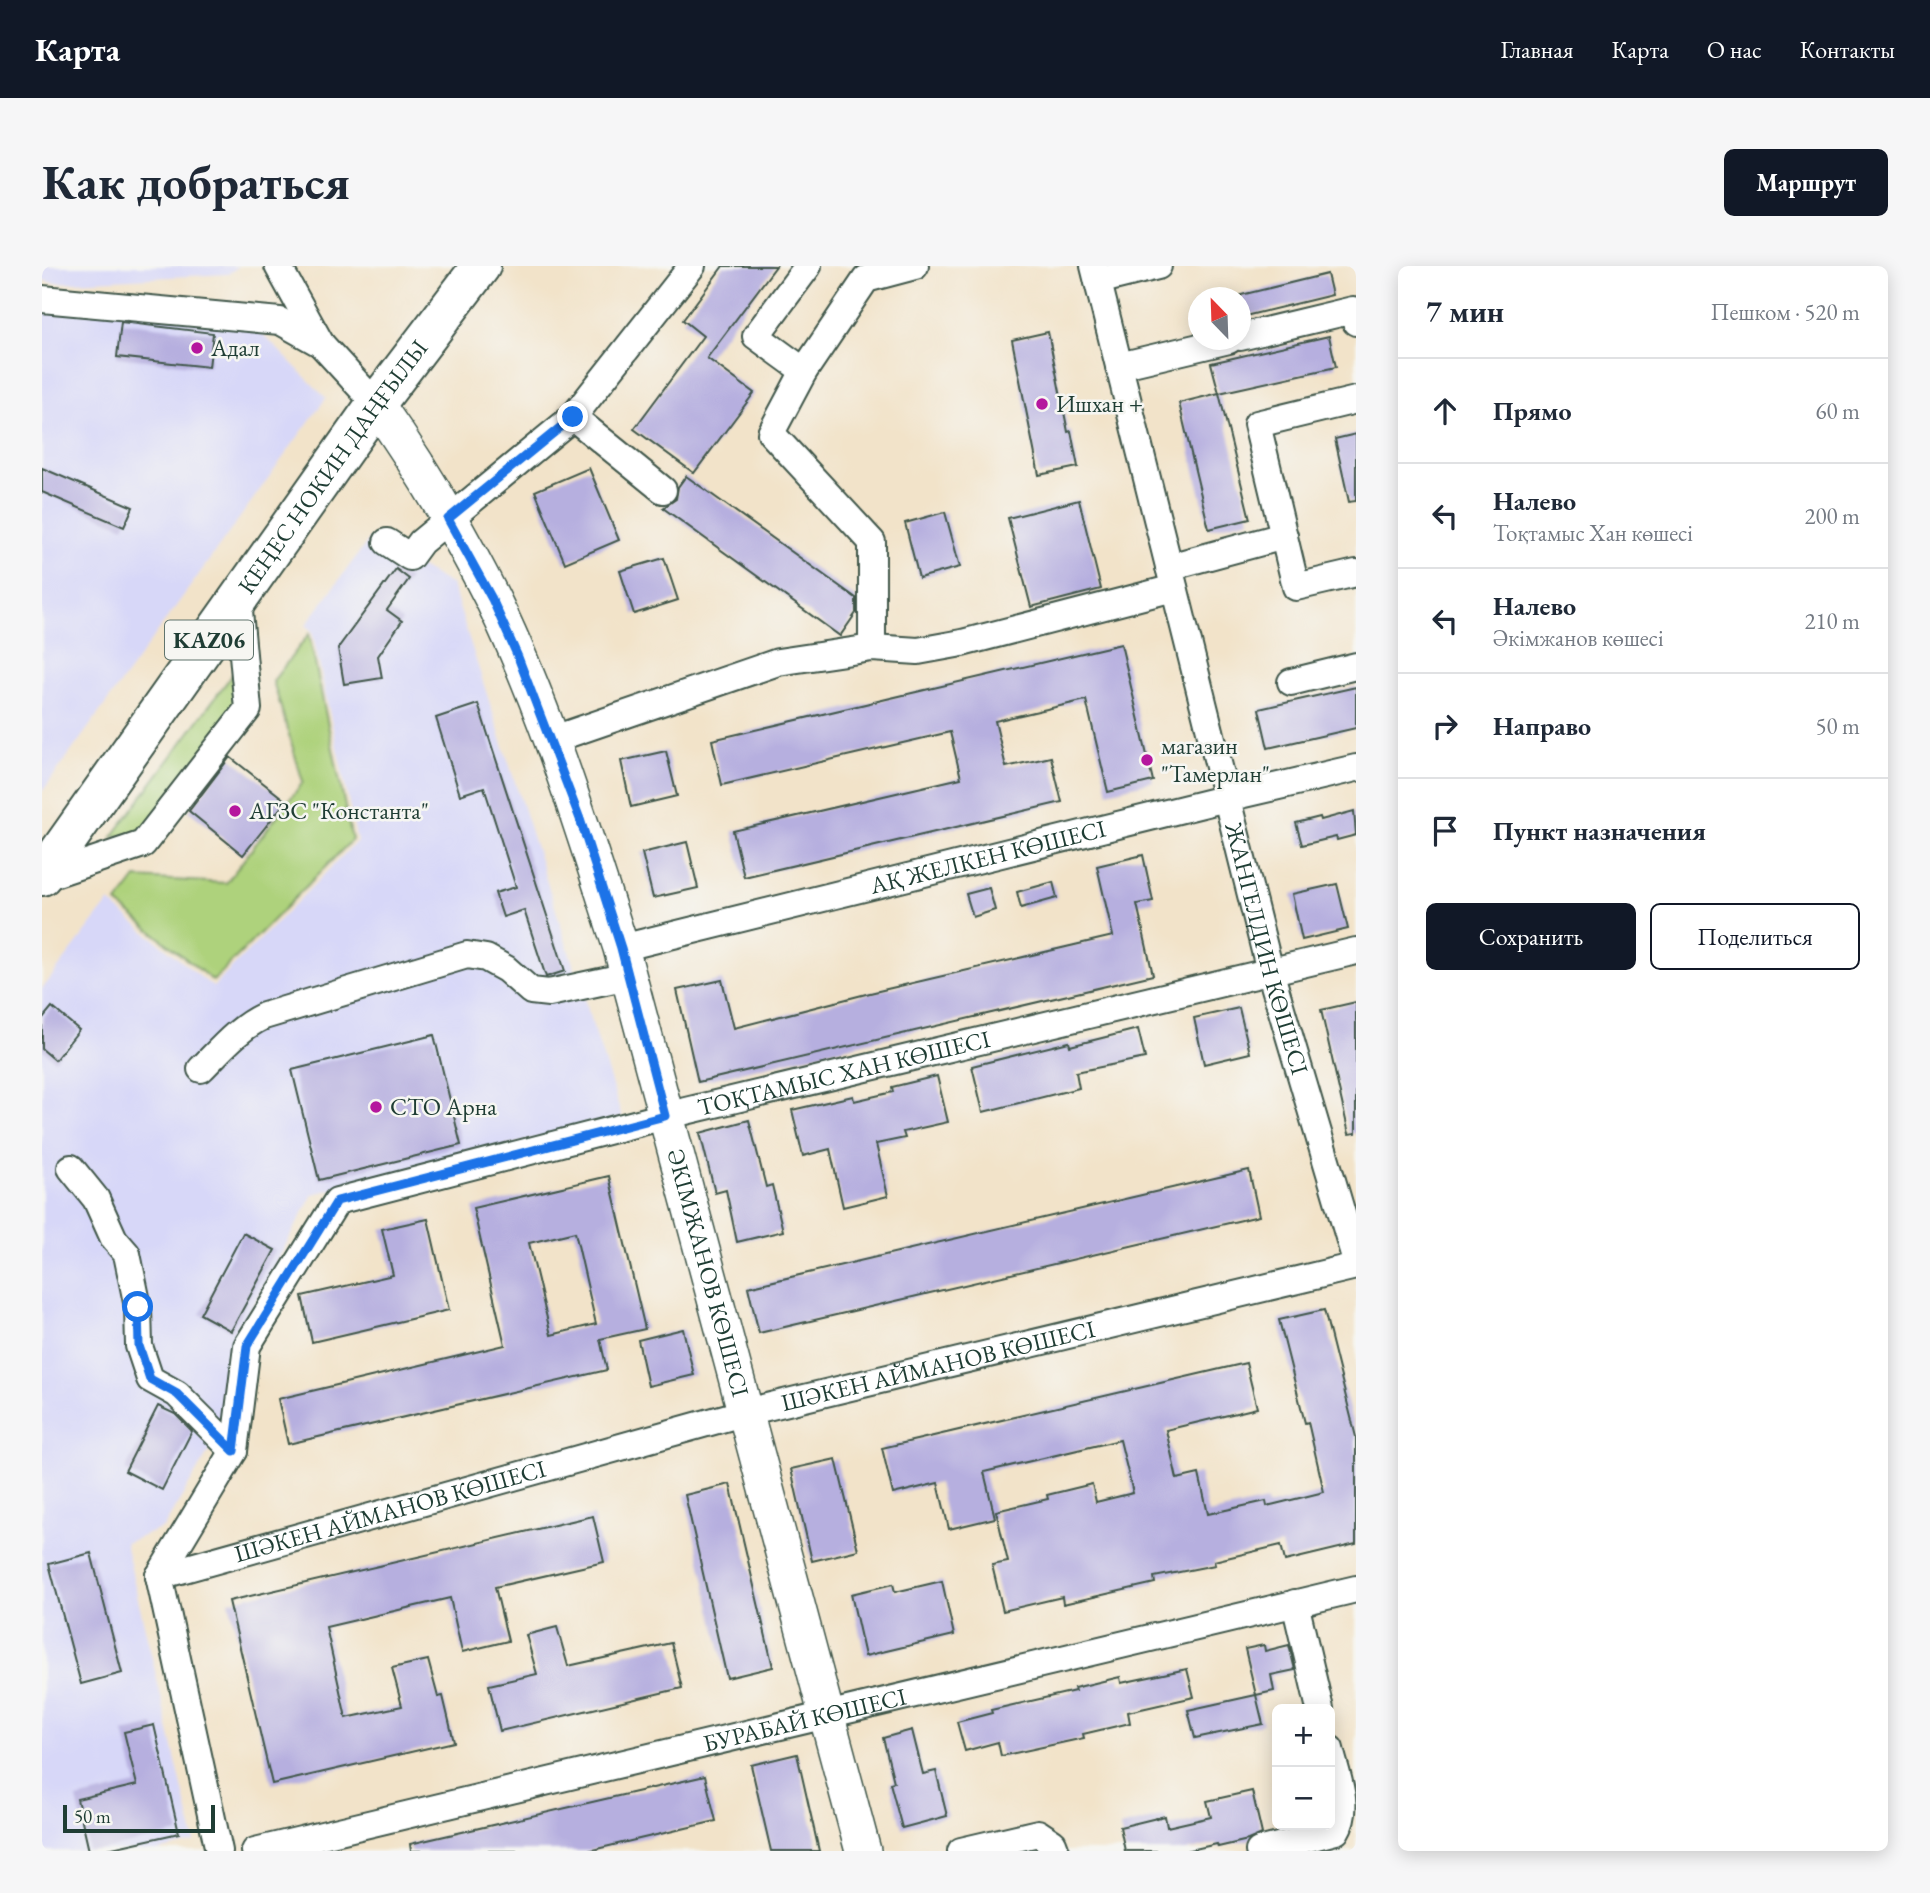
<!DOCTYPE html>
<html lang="ru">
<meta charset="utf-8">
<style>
body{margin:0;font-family:"EB Garamond",serif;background:#f6f6f7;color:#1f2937}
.controls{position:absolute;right:21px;bottom:21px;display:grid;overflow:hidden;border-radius:10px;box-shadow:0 4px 18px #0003}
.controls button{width:63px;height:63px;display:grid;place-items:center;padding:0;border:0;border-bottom:2px solid #e0e1e3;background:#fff;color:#1f2937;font:35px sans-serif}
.compass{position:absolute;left:1146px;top:21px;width:63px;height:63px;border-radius:50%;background:#fff;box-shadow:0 4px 18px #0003;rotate:337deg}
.scale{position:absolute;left:21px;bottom:18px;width:152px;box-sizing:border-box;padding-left:7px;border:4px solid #1f3d34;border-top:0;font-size:19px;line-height:24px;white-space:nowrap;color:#1f3d34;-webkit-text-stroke:5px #f6f6f2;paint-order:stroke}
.stop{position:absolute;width:21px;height:21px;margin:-16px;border:5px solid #1a73e8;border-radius:50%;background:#fff}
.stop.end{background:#1a73e8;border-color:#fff;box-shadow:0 2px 7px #0008}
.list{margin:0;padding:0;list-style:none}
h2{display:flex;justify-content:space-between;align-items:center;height:91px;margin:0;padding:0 28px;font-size:30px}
h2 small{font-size:23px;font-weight:400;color:#747a83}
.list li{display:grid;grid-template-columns:46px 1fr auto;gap:21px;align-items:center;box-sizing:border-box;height:105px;padding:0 28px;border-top:2px solid #e0e1e3}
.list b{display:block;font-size:26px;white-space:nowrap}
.list p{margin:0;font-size:23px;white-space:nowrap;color:#747a83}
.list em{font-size:23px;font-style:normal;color:#747a83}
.actions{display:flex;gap:14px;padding:21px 28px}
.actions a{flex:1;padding:16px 0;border:2px solid #111827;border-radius:10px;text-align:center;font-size:24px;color:#111827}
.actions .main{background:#111827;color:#fff}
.icon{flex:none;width:38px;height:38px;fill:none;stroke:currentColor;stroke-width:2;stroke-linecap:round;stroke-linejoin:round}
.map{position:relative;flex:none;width:1314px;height:1585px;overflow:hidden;border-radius:10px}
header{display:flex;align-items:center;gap:42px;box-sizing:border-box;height:98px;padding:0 35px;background:#111827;color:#fff}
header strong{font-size:33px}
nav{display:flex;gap:38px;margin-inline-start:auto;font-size:24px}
.intro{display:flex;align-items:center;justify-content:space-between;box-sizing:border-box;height:168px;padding:0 42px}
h1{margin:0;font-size:49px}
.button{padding:18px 32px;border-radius:10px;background:#111827;color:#fff;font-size:24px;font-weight:700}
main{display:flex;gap:42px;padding:0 42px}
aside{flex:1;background:#fff;border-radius:10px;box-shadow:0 4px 18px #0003}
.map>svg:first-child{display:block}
</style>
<header>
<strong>Карта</strong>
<nav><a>Главная</a><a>Карта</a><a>О нас</a><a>Контакты</a></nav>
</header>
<div class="intro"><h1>Как добраться</h1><a class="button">Маршрут</a></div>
<main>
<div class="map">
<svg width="1314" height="1585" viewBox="0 0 1314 1585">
<rect width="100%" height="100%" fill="#f6f6f2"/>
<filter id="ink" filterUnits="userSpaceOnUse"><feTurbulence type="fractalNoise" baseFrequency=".0143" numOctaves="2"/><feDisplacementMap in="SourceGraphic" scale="14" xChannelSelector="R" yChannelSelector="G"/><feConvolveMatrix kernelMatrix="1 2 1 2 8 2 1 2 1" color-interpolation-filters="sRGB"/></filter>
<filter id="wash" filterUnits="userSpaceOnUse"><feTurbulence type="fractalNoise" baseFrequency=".00686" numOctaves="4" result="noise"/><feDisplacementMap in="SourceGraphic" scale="28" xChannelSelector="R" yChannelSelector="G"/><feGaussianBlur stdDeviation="1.57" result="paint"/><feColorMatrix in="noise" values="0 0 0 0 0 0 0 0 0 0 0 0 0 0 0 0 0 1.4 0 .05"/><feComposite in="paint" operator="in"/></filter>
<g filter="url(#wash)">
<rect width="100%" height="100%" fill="#f2e3c9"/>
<g fill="#d7d7f8">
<polygon points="0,0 197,0 186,8 12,17 0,14"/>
<polygon points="0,35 213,60 284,132 0,526"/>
<polygon points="328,272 410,319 580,851 271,928 190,1079 181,1162 121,1262 83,1277 153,1576 116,1585 0,1585 0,723 67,636 171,721 315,575 270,365 264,359"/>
</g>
<g fill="#aed27b" stroke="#668858" stroke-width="2">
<polygon points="267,368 310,574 171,715 75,637 94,612 184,617 261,516 231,415"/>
<polygon points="190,409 197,442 100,567 70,571"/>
</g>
<g id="blocks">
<g fill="#b6afdf" fill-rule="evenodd">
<polygon points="681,0 734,0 665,92 712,127 652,207 592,163 661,70 641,54"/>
<polygon points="1285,8 1290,29 1199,51 1199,29"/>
<polygon points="79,56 171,67 167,101 75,91"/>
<polygon points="1006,66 1026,166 1029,165 1036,201 997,209 970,74"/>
<polygon points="1287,70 1294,101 1177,127 1169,97"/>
<polygon points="1177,127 1208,253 1167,263 1137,137"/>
<polygon points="1314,168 1314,235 1307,236 1293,173"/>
<polygon points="0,202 91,241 82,261 0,226"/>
<polygon points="547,202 577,274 523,297 493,225"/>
<polygon points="644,210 814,332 814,347 798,370 621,242 634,233 636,221"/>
<polygon points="1037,234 1059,323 989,341 966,252"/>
<polygon points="903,246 918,301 877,312 863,257"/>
<polygon points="622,292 636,334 592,348 578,305"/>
<polygon points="354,303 367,313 345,344 360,355 336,390 340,412 302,418 296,382"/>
<polygon points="1079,378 1111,515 1066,526 1044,434 953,455 964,501 1009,491 1020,536 702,611 691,565 919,512 908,466 680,519 670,474"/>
<polygon points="1314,421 1314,462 1226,482 1217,443"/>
<polygon points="436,438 523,705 504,711 482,644 461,651 453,627 474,621 442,521 418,529 394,452"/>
<polygon points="624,485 635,530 589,541 579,495"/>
<polygon points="188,491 244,535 201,589 147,545"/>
<polygon points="1312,545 1314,569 1295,574 1294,571 1260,579 1254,557 1278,551 1279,554"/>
<polygon points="645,576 656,622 611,632 600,587"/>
<polygon points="1101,589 1111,635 1095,638 1111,709 656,816 635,724 680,714 692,762 828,727 1071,670 1055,600"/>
<polygon points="1011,616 1015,632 979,642 975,626"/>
<polygon points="1295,618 1306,663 1260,674 1250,628"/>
<polygon points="947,622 953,644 931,651 924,628"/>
<polygon points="1314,736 1314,867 1307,868 1279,744"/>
<polygon points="10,741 37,764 13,794 0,783 0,753"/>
<polygon points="1197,742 1208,787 1162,798 1152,752"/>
<polygon points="1096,763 1103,792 1034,806 1037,822 941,846 930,800 1027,776 1028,780"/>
<polygon points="392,769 419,879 277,914 250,804"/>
<polygon points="895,810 906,856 861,866 863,872 834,878 846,930 801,941 788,883 761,890 750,844 811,830 812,835 851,826 850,821"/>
<polygon points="707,854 724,921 730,919 741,965 695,976 684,924 673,927 658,867"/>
<polygon points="1207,904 1217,950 717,1067 706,1021"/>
<path d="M567,910l36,153 -45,10 7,31 -319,74 -10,-45 227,-54 -32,-137zM533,966l21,92 -45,11 -22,-92z"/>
<polygon points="386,953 407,1044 270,1076 260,1030 351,1009 340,963"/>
<polygon points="201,967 233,984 189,1065 158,1048"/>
<polygon points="1282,1044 1314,1171 1314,1278 1243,1295 1239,1279 1172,1295 1173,1299 1112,1311 1113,1317 1021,1338 1020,1331 961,1345 950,1299 966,1296 954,1245 1006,1233 1005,1229 1050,1218 1054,1236 1091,1227 1078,1174 942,1206 953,1252 907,1263 896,1217 851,1228 840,1182 1204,1097 1215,1142 1124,1164 1135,1213 1157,1208 1166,1248 1224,1235 1225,1240 1282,1226 1266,1156 1263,1157 1237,1054"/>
<polygon points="641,1063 652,1109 606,1120 596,1074"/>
<polygon points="116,1140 133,1148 150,1165 120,1224 83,1205"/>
<polygon points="794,1193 816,1284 770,1295 749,1203"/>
<polygon points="688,1218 731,1401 685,1412 643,1229"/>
<polygon points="551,1250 562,1296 453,1321 466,1375 420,1386 408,1332 284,1361 304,1452 360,1440 350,1402 386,1394 396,1431 401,1430 412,1476 230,1518 187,1335"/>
<polygon points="49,1287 80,1407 39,1418 7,1298"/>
<polygon points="900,1315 912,1369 823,1390 809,1328 851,1318 853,1326"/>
<polygon points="515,1361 526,1400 629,1377 640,1422 458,1465 447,1419 495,1408 484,1369"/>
<polygon points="1222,1379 1223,1385 1247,1379 1253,1404 1229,1409 1232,1425 1214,1429 1203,1383"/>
<polygon points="1145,1403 1152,1431 1086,1446 1088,1457 1041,1468 1042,1472 959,1490 956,1476 923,1485 915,1456 950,1447 949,1444 1033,1425 1032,1422 1078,1411 1079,1417"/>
<polygon points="1214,1429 1221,1458 1153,1472 1146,1444"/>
<polygon points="112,1459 137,1567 57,1585 47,1585 35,1533 95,1519 82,1466"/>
<polygon points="870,1464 881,1508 894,1505 905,1550 860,1562 848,1517 852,1516 841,1472"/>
<polygon points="755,1488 777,1585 729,1585 709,1499"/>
<polygon points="663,1510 674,1555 546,1585 369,1585 368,1578"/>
<polygon points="1210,1525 1220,1568 1206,1574 1176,1581 1175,1578 1144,1585 1083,1585 1078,1561 1123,1550 1125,1561 1169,1551 1165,1535"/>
</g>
</g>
</g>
<g filter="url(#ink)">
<use href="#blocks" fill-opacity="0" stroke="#3f564a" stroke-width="2"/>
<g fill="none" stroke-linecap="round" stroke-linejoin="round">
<defs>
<g id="minor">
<polyline points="236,0 279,78"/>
<polyline points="766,0 714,70 762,105 824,13 873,0"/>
<path id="s1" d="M1052,0l176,705 86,290"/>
<polyline points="1056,15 1116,0"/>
<polyline points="0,33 238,55 279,78 334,138"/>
<polyline points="1198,71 1311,44 1314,56"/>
<polyline points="1077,100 1187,74"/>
<polyline points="762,105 729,167 830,276 830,382"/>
<polyline points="1314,134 1215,158 1254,321 1314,307"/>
<polyline points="531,151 621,224"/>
<polyline points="345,276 368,291 379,276 531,151 650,0"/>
<polyline points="1127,301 1242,270"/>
<polyline points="1249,416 1314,400"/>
<polyline points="509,474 736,396 830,382 876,385 920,377 1132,322"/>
<polyline points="0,612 101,578 206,443 196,334"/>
<path id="s2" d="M579,682l606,-150 129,-30"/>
<path d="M159,803c20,-20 37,-41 63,-53l203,-61 19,3 20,11 25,22 18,2 79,-17"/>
<polyline points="29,902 54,933 72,973 85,988 96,1041 97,1080 108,1113 135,1128 192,1185"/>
<path id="s3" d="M117,1310l75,-125 13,-105 90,-145 328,-85 691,-165"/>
<path id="s4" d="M117,1310l587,-164 610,-146"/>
<polyline points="117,1310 177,1585"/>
<polyline points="1253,1337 1278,1443"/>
<path id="s5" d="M213,1585l1101,-262"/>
<polyline points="919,1585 996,1567 1011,1577 1014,1585"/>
<path d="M1217,1585l77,-20c15,-24 0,-56 -6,-82"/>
</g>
<g id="major">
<path id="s6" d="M334,138c44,62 83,128 117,196 54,111 90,230 128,348l242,903"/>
</g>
<g id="highway">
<path id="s7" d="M0,610l334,-472 105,-138"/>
</g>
</defs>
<use href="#minor" stroke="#3f564a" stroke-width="30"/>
<use href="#major" stroke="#3f564a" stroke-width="38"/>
<use href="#highway" stroke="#3f564a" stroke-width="42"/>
<use href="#minor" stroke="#fff" stroke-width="26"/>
<use href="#major" stroke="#fff" stroke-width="35"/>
<use href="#highway" stroke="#fff" stroke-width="38"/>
</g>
</g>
<g fill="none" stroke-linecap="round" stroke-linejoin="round" filter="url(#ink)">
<polyline stroke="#1a73e8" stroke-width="9" points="96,1041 97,1080 108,1113 135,1128 192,1185 205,1080 295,935 623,850 579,682 538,553 476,391 450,333 406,253 531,151"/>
</g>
<g fill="#b5179e" stroke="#f6f6f2" stroke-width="2.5">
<circle cx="155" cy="82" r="7"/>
<circle cx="1000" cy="138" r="7"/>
<circle cx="1105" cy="494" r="7"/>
<circle cx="193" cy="545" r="7"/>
<circle cx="334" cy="841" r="7"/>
</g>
<g text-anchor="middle" stroke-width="5" stroke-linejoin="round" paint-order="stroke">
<rect fill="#f6f6f2" stroke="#60746d" stroke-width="2" x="123" y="354.5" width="88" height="39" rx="5"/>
<g font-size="23" font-weight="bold" fill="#1f3d34">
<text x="167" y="382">KАZ06</text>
</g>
<g font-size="24" fill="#1f3d34" stroke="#f6f6f2" text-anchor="start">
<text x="169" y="90">Адал</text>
<text x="1014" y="146">Ишхан +</text>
<text x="1119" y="488">магазин<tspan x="1119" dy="28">"Тамерлан"</tspan></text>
<text x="207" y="553">АГЗС "Константа"</text>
<text x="348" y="849">СТО Арна</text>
</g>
<g font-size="24" fill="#1f3d34" stroke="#f6f6f2">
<text dy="8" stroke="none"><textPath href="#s7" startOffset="502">КЕҢЕС НОКИН ДАҢҒЫЛЫ</textPath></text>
<text dy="8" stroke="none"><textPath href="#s2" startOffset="378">АҚ ЖЕЛКЕН КӨШЕСІ</textPath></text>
<text dy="8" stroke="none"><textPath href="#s1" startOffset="704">ЖАНГЕЛДИН КӨШЕСІ</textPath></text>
<text dy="8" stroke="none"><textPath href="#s3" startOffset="945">ТОҚТАМЫС ХАН КӨШЕСІ</textPath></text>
<text dy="8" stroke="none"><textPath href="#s6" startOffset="936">ӘКІМЖАНОВ КӨШЕСІ</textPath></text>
<text dy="8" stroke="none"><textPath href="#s4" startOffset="807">ШӘКЕН АЙМАНОВ КӨШЕСІ</textPath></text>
<text dy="8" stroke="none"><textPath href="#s4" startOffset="240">ШӘКЕН АЙМАНОВ КӨШЕСІ</textPath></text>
<text dy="8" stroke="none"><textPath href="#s5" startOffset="565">БУРАБАЙ КӨШЕСІ</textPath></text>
</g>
</g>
</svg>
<div class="controls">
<button>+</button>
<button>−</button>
</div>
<svg class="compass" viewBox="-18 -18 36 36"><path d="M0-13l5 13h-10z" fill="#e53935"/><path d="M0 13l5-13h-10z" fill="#747a83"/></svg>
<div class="scale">50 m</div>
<div class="stop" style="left:96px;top:1041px"></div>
<div class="stop end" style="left:531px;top:151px"></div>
</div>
<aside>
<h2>7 мин<small>Пешком · 520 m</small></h2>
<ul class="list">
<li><svg class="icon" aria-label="ahead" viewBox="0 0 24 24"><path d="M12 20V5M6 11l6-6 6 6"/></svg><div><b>Прямо</b></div><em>60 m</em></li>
<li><svg class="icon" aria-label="left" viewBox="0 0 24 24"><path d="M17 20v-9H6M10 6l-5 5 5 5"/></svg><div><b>Налево</b><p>Тоқтамыс Хан көшесі</p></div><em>200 m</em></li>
<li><svg class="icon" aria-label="left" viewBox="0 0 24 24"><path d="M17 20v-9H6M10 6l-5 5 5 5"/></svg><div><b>Налево</b><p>Әкімжанов көшесі</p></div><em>210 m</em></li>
<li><svg class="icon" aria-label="right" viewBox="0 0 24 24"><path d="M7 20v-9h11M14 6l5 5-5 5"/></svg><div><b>Направо</b></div><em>50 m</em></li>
<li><svg class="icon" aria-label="arrive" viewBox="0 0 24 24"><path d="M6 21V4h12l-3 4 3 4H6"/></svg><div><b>Пункт назначения</b></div></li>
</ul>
<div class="actions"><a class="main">Сохранить</a><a>Поделиться</a></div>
</aside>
</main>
